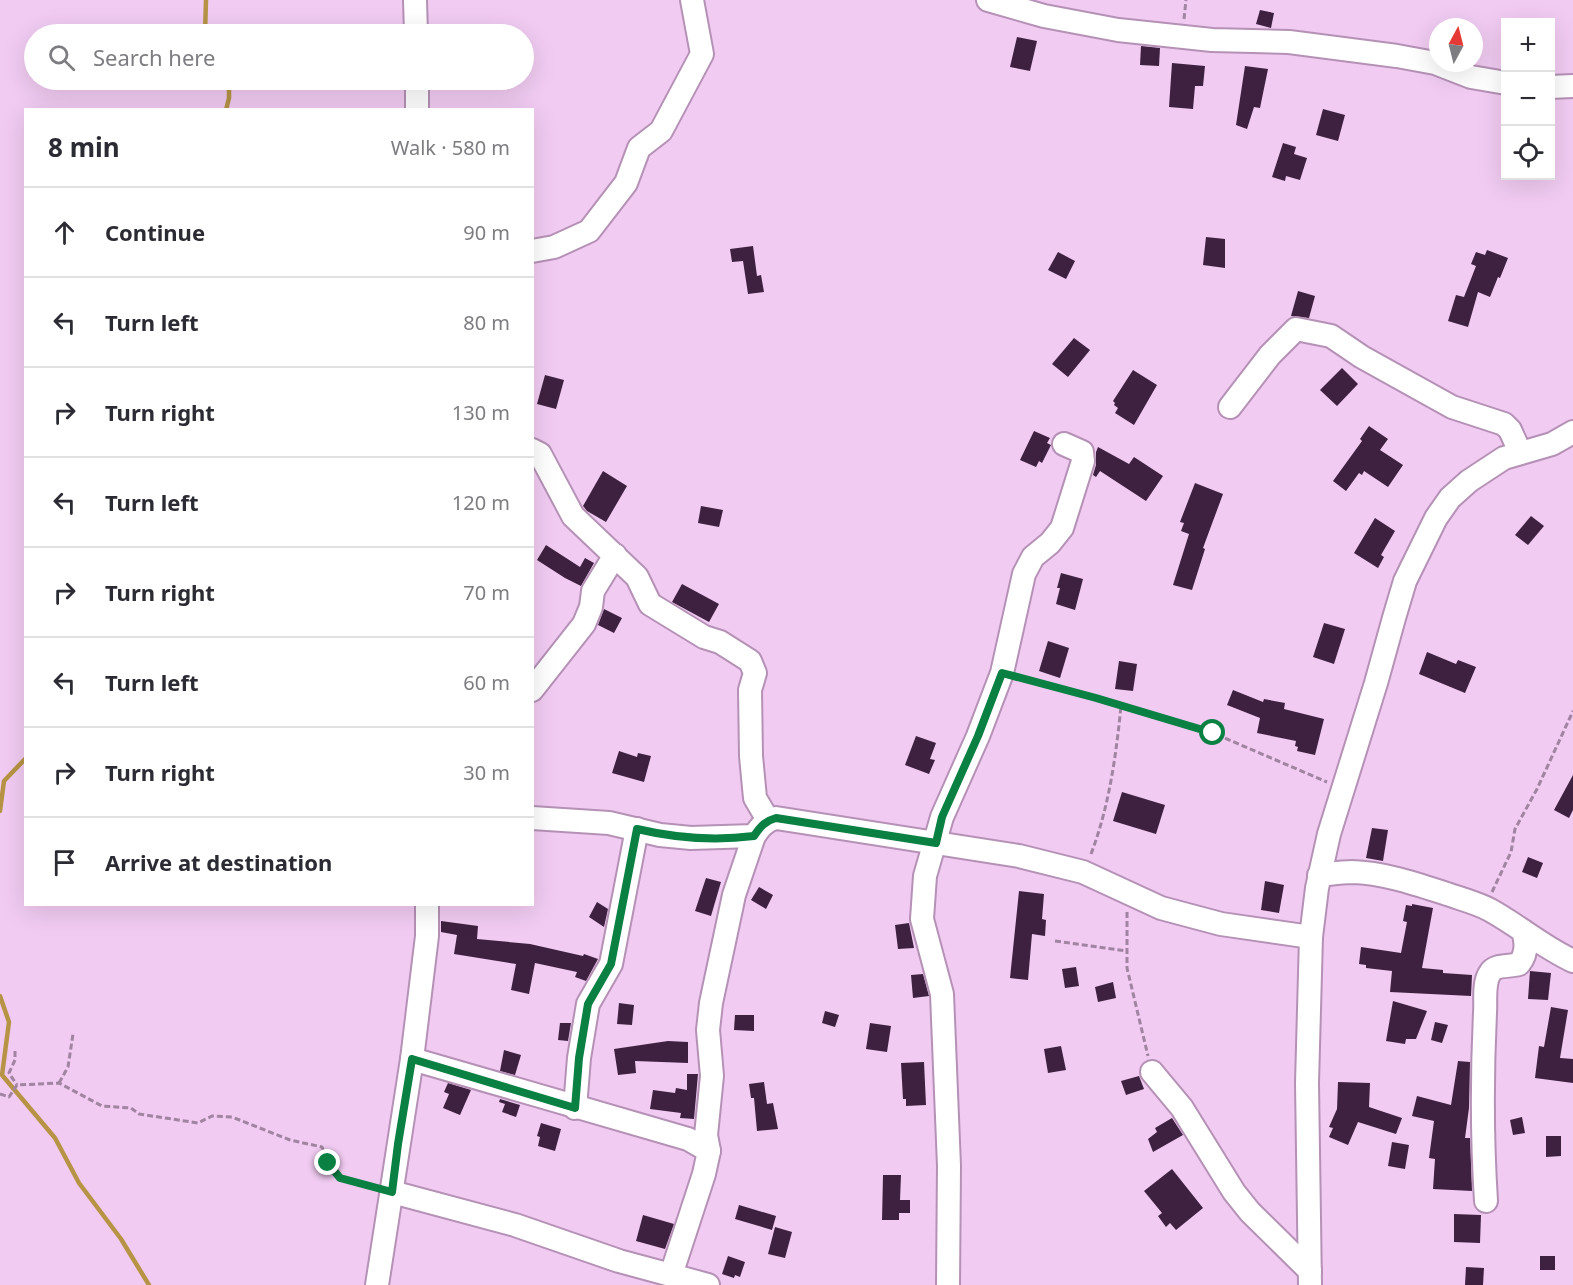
<!DOCTYPE html>
<meta charset="utf-8">
<style>
body{margin:0;font-family:"Noto Sans",sans-serif;background:#f7f7f7;color:#2b2b33}
.controls{position:absolute;right:18px;top:18px;display:grid;overflow:hidden;border-radius:0px;box-shadow:0 6px 24px #0002}
.controls button{width:54px;height:54px;display:grid;place-items:center;padding:0;border:0;border-bottom:2px solid #e1e1e2;background:#fff;color:#2b2b33;font:30px sans-serif}
.compass{position:absolute;left:1429px;top:18px;width:54px;height:54px;border-radius:50%;background:#fff;box-shadow:0 6px 24px #0002;rotate:7deg}
.stop{position:absolute;width:18px;height:18px;margin:-14px;border:4px solid #0b8043;border-radius:50%;background:#fff}
.stop.end{background:#0b8043;border-color:#fff;box-shadow:0 2px 6px #0008}
.list{margin:0;padding:0;list-style:none}
h2{display:flex;justify-content:space-between;align-items:center;height:78px;margin:0;padding:0 24px;font-size:26px}
h2 small{font-size:20px;font-weight:400;color:#7c7c81}
.list li{display:grid;grid-template-columns:39px 1fr auto;gap:18px;align-items:center;box-sizing:border-box;height:90px;padding:0 24px;border-top:2px solid #e1e1e2}
.list b{display:block;font-size:22px;white-space:nowrap}
.list em{font-size:20px;font-style:normal;color:#7c7c81}
.icon{flex:none;width:33px;height:33px;fill:none;stroke:currentColor;stroke-width:2;stroke-linecap:round;stroke-linejoin:round}
.map{position:relative;flex:none;width:1573px;height:1285px;overflow:hidden}
.search{position:absolute;background:#fff;box-shadow:0 6px 24px #0002;left:24px;top:24px;width:510px;height:66px;display:flex;align-items:center;gap:15px;box-sizing:border-box;padding:0 21px;border-radius:33px;color:#7c7c81;font-size:22px}
.panel{position:absolute;background:#fff;box-shadow:0 6px 24px #0002;left:24px;top:108px;width:510px;height:798px;border-radius:0px}
.map>svg:first-child{display:block}
</style>
<div class="map">
<svg width="1573" height="1285" viewBox="0 0 1573 1285">
<rect width="100%" height="100%" fill="#f1cbf2"/>
<g fill="none" stroke-linecap="round" stroke-linejoin="round">
<g stroke="#b79445" stroke-width="4.5">
<polyline points="205,34 206,0"/>
<polyline points="226,110 229,98 229,80"/>
<polyline points="0,811 4,781 26,758"/>
<polyline points="0,996 9,1022 2,1075 55,1138 79,1183 121,1239 149,1285"/>
</g>
</g>
<g fill="#3e2140">
<polygon points="1260,10 1274,13 1271,28 1256,24"/>
<polygon points="1017,37 1037,41 1030,71 1010,67"/>
<polygon points="1141,46 1160,48 1159,66 1140,65"/>
<polygon points="1172,63 1205,66 1203,86 1195,86 1193,109 1169,107"/>
<polygon points="1245,66 1268,69 1260,108 1254,107 1247,129 1236,125"/>
<polygon points="1323,109 1345,115 1338,141 1316,135"/>
<polygon points="1283,143 1296,147 1294,154 1307,158 1300,180 1286,176 1285,181 1272,177"/>
<polygon points="1206,237 1225,239 1225,268 1203,265"/>
<polygon points="753,246 757,276 761,275 764,292 748,294 743,261 732,262 730,249"/>
<polygon points="1487,250 1508,258 1500,278 1498,277 1490,297 1478,292 1468,327 1448,321 1456,295 1464,297 1476,266 1471,264 1476,252 1485,255"/>
<polygon points="1058,252 1075,261 1066,279 1048,270"/>
<polygon points="1298,291 1315,296 1309,318 1291,316"/>
<polygon points="1074,338 1090,350 1068,377 1052,364"/>
<polygon points="1342,368 1358,384 1337,406 1320,390"/>
<polygon points="1133,370 1157,385 1134,425 1115,413 1118,408 1114,405 1115,403 1113,401"/>
<polygon points="545,375 564,380 556,409 537,404"/>
<polygon points="1369,426 1388,439 1380,450 1403,465 1388,487 1364,471 1362,475 1359,473 1346,491 1333,481 1362,441 1360,439"/>
<polygon points="1034,431 1050,438 1047,443 1051,445 1042,463 1039,461 1036,467 1020,460"/>
<polygon points="1098,447 1129,464 1134,457 1163,476 1146,501 1100,471 1096,477 1093,475 1096,465 1096,452"/>
<polygon points="603,471 627,486 606,522 587,511 583,506"/>
<polygon points="1195,483 1223,494 1203,548 1205,549 1192,590 1173,585 1189,534 1181,531 1184,523 1180,522"/>
<polygon points="701,506 723,510 719,527 698,523"/>
<polygon points="1531,516 1544,526 1528,545 1515,535"/>
<polygon points="1375,518 1395,531 1381,555 1384,557 1378,568 1354,553"/>
<polygon points="546,545 580,567 585,558 594,563 581,586 565,578 537,560"/>
<polygon points="1061,573 1083,579 1075,610 1056,604 1060,588 1057,588"/>
<polygon points="682,584 719,604 709,622 672,602"/>
<polygon points="604,609 622,618 614,633 598,625"/>
<polygon points="1324,623 1345,629 1334,664 1313,657"/>
<polygon points="1048,641 1069,648 1060,678 1039,671"/>
<polygon points="1427,652 1456,664 1458,660 1476,667 1465,693 1419,674"/>
<polygon points="1119,661 1137,664 1133,691 1115,689"/>
<polygon points="1233,690 1263,702 1264,699 1285,703 1284,709 1324,719 1315,755 1297,751 1298,747 1295,746 1296,741 1257,733 1260,718 1227,705"/>
<polygon points="916,736 936,743 930,759 935,760 929,774 905,765"/>
<polygon points="619,751 637,757 638,753 651,756 644,782 612,773"/>
<polygon points="1573,775 1573,810 1569,818 1554,810"/>
<polygon points="1122,792 1165,805 1156,834 1113,821"/>
<polygon points="1372,828 1388,830 1383,861 1366,858"/>
<polygon points="1528,857 1543,863 1537,878 1522,872"/>
<polygon points="706,878 721,882 711,916 695,911"/>
<polygon points="1265,881 1284,885 1279,913 1261,910"/>
<polygon points="759,887 773,895 766,909 751,900"/>
<polygon points="1019,891 1044,894 1042,919 1046,920 1045,936 1032,934 1028,980 1010,978"/>
<polygon points="597,902 608,909 604,927 589,917"/>
<polygon points="1412,904 1433,908 1422,968 1443,970 1443,973 1472,975 1471,996 1390,992 1392,971 1366,968 1366,965 1359,964 1361,947 1401,953 1407,922 1403,921 1406,905 1412,906"/>
<polygon points="441,921 478,926 477,939 530,944 583,956 584,954 598,959 586,981 575,977 577,972 535,963 529,994 511,990 516,964 454,954 457,935 441,932"/>
<polygon points="909,923 914,948 898,949 895,925"/>
<polygon points="1076,967 1079,986 1065,988 1062,969"/>
<polygon points="1530,971 1551,973 1548,1000 1528,999"/>
<polygon points="923,974 929,996 913,998 911,975"/>
<polygon points="1113,982 1116,998 1098,1002 1095,987"/>
<polygon points="1393,1001 1427,1011 1416,1039 1406,1039 1405,1044 1386,1041"/>
<polygon points="619,1003 634,1005 632,1025 617,1024"/>
<polygon points="1551,1007 1568,1010 1560,1058 1573,1059 1573,1083 1535,1078 1539,1046 1544,1047"/>
<polygon points="825,1011 839,1015 835,1027 822,1023"/>
<polygon points="735,1015 754,1015 754,1031 734,1030"/>
<polygon points="1435,1022 1448,1025 1442,1043 1431,1040"/>
<polygon points="560,1023 571,1023 568,1041 558,1040"/>
<polygon points="870,1023 891,1026 887,1052 866,1049"/>
<polygon points="668,1041 688,1042 688,1063 635,1061 636,1073 618,1075 614,1049"/>
<polygon points="1061,1046 1066,1070 1048,1073 1044,1049"/>
<polygon points="504,1050 521,1055 515,1075 500,1071"/>
<polygon points="1458,1061 1470,1062 1469,1108 1465,1138 1470,1138 1472,1191 1433,1189 1435,1159 1429,1158 1434,1121 1412,1116 1417,1096 1451,1105"/>
<polygon points="924,1062 926,1105 906,1106 906,1099 903,1099 901,1063"/>
<polygon points="687,1074 698,1074 694,1119 680,1118 681,1113 650,1109 653,1090 675,1093 676,1088 687,1090"/>
<polygon points="1139,1076 1144,1089 1126,1095 1121,1081"/>
<polygon points="764,1082 767,1104 773,1103 778,1129 757,1131 754,1098 751,1098 749,1084"/>
<polygon points="1338,1082 1370,1083 1369,1107 1402,1118 1396,1134 1358,1122 1348,1145 1329,1137 1333,1128 1329,1127 1337,1109"/>
<polygon points="448,1083 471,1090 460,1115 443,1108 449,1094 444,1092"/>
<polygon points="500,1099 520,1105 516,1117 502,1112 505,1104 499,1102"/>
<polygon points="1522,1117 1525,1133 1513,1135 1510,1120"/>
<polygon points="1172,1118 1183,1135 1153,1152 1148,1139 1157,1132 1155,1128"/>
<polygon points="541,1123 561,1129 555,1151 538,1146 540,1137 537,1136"/>
<polygon points="1546,1136 1561,1136 1561,1156 1546,1157"/>
<polygon points="1392,1142 1409,1145 1405,1169 1388,1166"/>
<polygon points="1172,1169 1203,1208 1176,1230 1170,1223 1166,1227 1158,1216 1162,1213 1144,1191"/>
<polygon points="883,1175 901,1175 900,1200 910,1200 910,1213 899,1213 899,1220 882,1220"/>
<polygon points="739,1205 776,1216 772,1230 735,1219"/>
<polygon points="1454,1214 1481,1215 1480,1243 1454,1242"/>
<polygon points="643,1215 674,1224 665,1249 636,1241"/>
<polygon points="775,1227 792,1232 785,1258 768,1254"/>
<polygon points="728,1256 745,1262 740,1277 735,1275 734,1278 722,1274"/>
<rect x="1540" y="1256" width="15" height="14"/>
<polygon points="1466,1267 1484,1268 1483,1285 1465,1285"/>
</g>
<g fill="none" stroke-linecap="round" stroke-linejoin="round">
<defs>
<g id="minor">
<polyline points="415,0 416,34"/>
<polyline points="988,0 1044,16 1118,30 1212,40 1289,42 1397,56 1435,63 1471,77 1506,83"/>
<polyline points="417,80 417,110"/>
<polyline points="1550,87 1573,86"/>
<polyline points="532,251 554,247 589,231 626,183 639,148 661,131 702,54 692,0"/>
<polyline points="1230,407 1270,355 1296,329 1331,336 1362,357 1452,407 1504,424 1510,430 1520,452"/>
<polyline points="532,450 540,454 573,516 637,577 650,604 704,637 720,642 750,661 755,673 750,690 751,756 755,798 768,820"/>
<polyline points="532,690 584,624 591,607 593,591 615,555"/>
<path d="M532,818l77,5 51,12 31,3 63,-2c6,-9 11,-15 22,-18l243,38 64,16 78,36 60,16 90,13"/>
<path d="M1319,875c11,-1 22,-3 33,-3 33,1 64,12 95,22 14,5 30,9 43,16 29,16 53,37 83,51"/>
<polyline points="412,1059 688,1139 709,1151"/>
<polyline points="1152,1072 1182,1108 1234,1192 1250,1212 1310,1271"/>
<polyline points="575,1108 579,1058 588,1004 611,964 637,829"/>
<polyline points="392,1192 515,1225 619,1261 708,1285"/>
<path d="M1486,1201c-4,-62 -4,-125 -1,-188 1,-12 -2,-30 5,-40 5,-9 20,-6 29,-9 8,-10 8,-21 4,-33"/>
<polyline points="671,1275 704,1174 709,1151 706,1135 712,1076 708,1030 711,1003 734,895 754,836"/>
<polyline points="377,1285 412,1059 427,936 427,904"/>
<polyline points="948,1285 949,1166 942,994 922,919 925,876 942,817 978,736 1002,673 1024,574 1033,557 1050,543 1062,528 1083,461 1082,452 1064,444"/>
<polyline points="1310,1285 1307,1083 1311,937 1317,888 1329,834 1376,683 1394,618 1405,581 1436,518 1450,498 1469,481 1504,458 1552,444 1573,432"/>
</g>
</defs>
<use href="#minor" stroke="#b591b6" stroke-width="26"/>
<g stroke="#a084a1" stroke-width="3" stroke-dasharray="6 3" stroke-linecap="butt">
<polyline points="1184,19 1186,0"/>
<polyline points="1018,677 1096,698 1213,733 1327,782"/>
<path d="M1091,854c18,-47 25,-98 30,-148"/>
<polyline points="1492,892 1511,852 1515,829 1537,789 1573,711"/>
<polyline points="1127,912 1127,968 1148,1056"/>
<polyline points="1055,941 1127,951"/>
<polyline points="15,1051 15,1060 9,1073 17,1085"/>
<polyline points="59,1083 68,1067 73,1034"/>
<path d="M0,1094l9,3 8,-12 42,-2 43,23 29,2 8,6 59,9 14,-7 20,1 58,23 32,7c13,34 18,31 51,40"/>
</g>
<use href="#minor" stroke="#fff" stroke-width="22"/>
</g>
<g fill="none" stroke-linecap="round" stroke-linejoin="round">
<path stroke="#0b8043" stroke-width="8" d="M328,1163l12,15 52,14 6,-48 14,-85 163,49 4,-50 9,-54 23,-40 26,-135c38,9 78,12 117,7 6,-9 11,-15 22,-18l160,25 6,-26 36,-81 24,-63 94,25 117,35"/>
</g>
</svg>
<div class="controls">
<button>+</button>
<button>−</button>
<button><svg class="icon" aria-label="locate" viewBox="0 0 24 24"><circle cx="12" cy="12" r="6"/><path d="M12 2v4M12 18v4M2 12h4M18 12h4"/></svg></button>
</div>
<svg class="compass" viewBox="-18 -18 36 36"><path d="M0-13l5 13h-10z" fill="#e53935"/><path d="M0 13l5-13h-10z" fill="#7c7c81"/></svg>
<div class="stop" style="left:1213px;top:733px"></div>
<div class="stop end" style="left:328px;top:1163px"></div>
<div class="search"><svg class="icon" aria-label="search" viewBox="0 0 24 24"><circle cx="10" cy="10" r="6"/><path d="M15 15l6 6"/></svg>Search here</div>
<section class="panel">
<h2>8 min<small>Walk · 580 m</small></h2>
<ul class="list">
<li><svg class="icon" aria-label="ahead" viewBox="0 0 24 24"><path d="M12 20V5M6 11l6-6 6 6"/></svg><div><b>Continue</b></div><em>90 m</em></li>
<li><svg class="icon" aria-label="left" viewBox="0 0 24 24"><path d="M17 20v-9H6M10 6l-5 5 5 5"/></svg><div><b>Turn left</b></div><em>80 m</em></li>
<li><svg class="icon" aria-label="right" viewBox="0 0 24 24"><path d="M7 20v-9h11M14 6l5 5-5 5"/></svg><div><b>Turn right</b></div><em>130 m</em></li>
<li><svg class="icon" aria-label="left" viewBox="0 0 24 24"><path d="M17 20v-9H6M10 6l-5 5 5 5"/></svg><div><b>Turn left</b></div><em>120 m</em></li>
<li><svg class="icon" aria-label="right" viewBox="0 0 24 24"><path d="M7 20v-9h11M14 6l5 5-5 5"/></svg><div><b>Turn right</b></div><em>70 m</em></li>
<li><svg class="icon" aria-label="left" viewBox="0 0 24 24"><path d="M17 20v-9H6M10 6l-5 5 5 5"/></svg><div><b>Turn left</b></div><em>60 m</em></li>
<li><svg class="icon" aria-label="right" viewBox="0 0 24 24"><path d="M7 20v-9h11M14 6l5 5-5 5"/></svg><div><b>Turn right</b></div><em>30 m</em></li>
<li><svg class="icon" aria-label="arrive" viewBox="0 0 24 24"><path d="M6 21V4h12l-3 4 3 4H6"/></svg><div><b>Arrive at destination</b></div></li>
</ul>
</section>
</div>
